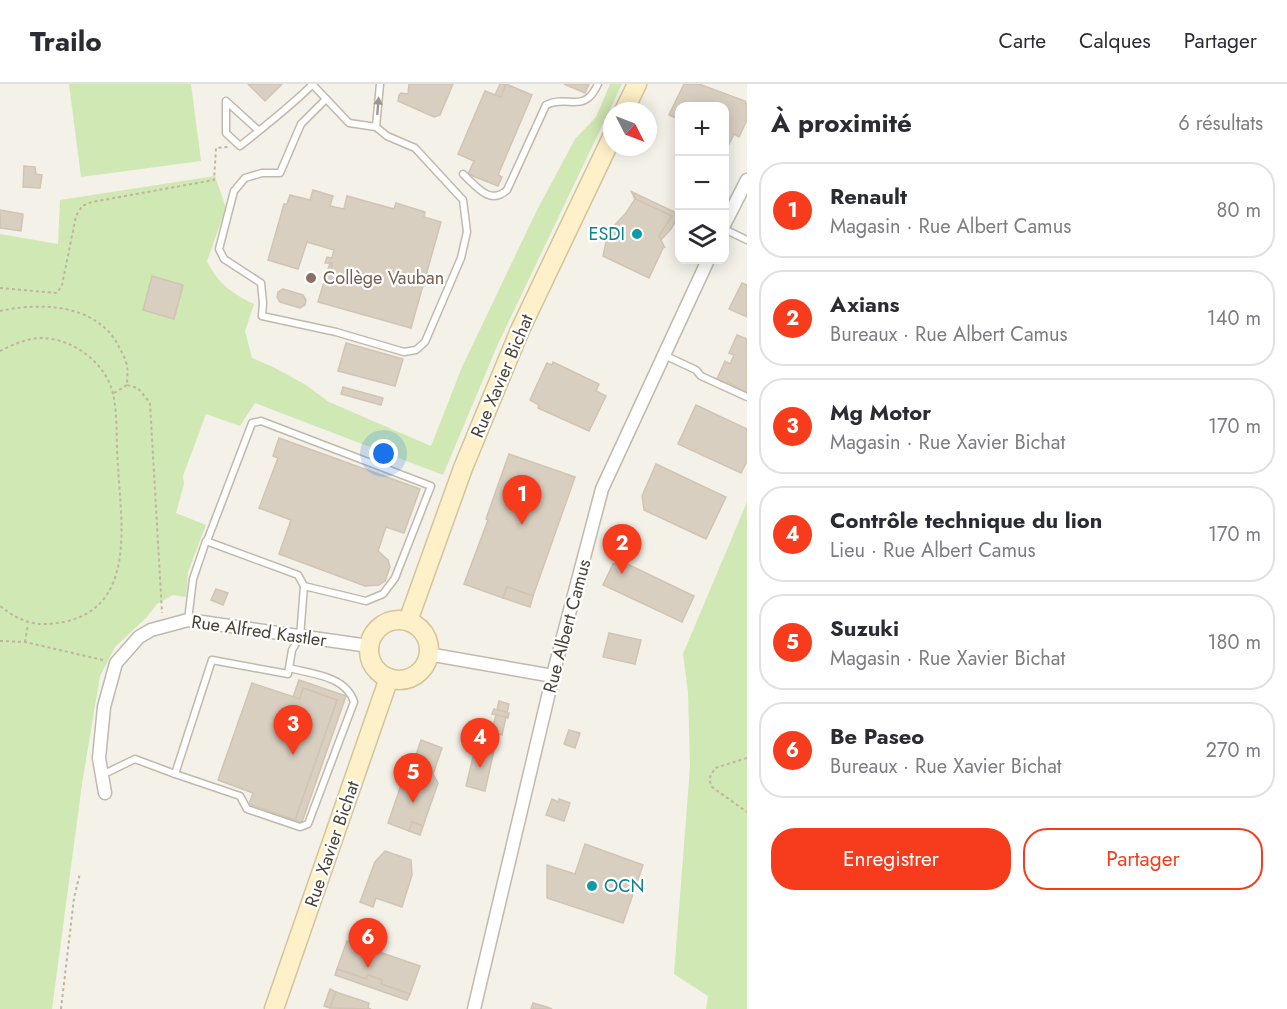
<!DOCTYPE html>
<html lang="fr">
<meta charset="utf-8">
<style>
body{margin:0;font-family:Jost,sans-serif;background:#f7f7f7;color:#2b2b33}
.controls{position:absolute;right:18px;top:18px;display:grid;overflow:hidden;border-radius:12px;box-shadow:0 3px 15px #0003}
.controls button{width:54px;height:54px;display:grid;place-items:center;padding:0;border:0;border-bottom:2px solid #e1e1e2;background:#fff;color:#2b2b33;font:30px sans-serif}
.compass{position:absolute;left:603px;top:18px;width:54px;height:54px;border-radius:50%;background:#fff;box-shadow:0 3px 15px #0003;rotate:132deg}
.you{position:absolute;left:384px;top:370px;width:21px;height:21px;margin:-15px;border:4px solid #fff;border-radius:50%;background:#1a73e8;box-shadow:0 0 0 9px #1a73e833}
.badge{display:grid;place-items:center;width:39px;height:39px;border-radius:50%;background:#f73c1d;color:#fff;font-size:20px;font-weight:700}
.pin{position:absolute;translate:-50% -50px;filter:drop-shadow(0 2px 3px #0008)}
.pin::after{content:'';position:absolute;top:32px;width:21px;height:18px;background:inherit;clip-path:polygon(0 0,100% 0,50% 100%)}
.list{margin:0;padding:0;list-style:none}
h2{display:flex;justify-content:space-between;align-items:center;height:78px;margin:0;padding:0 24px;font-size:26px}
h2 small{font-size:20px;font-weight:400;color:#7c7c81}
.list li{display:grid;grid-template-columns:39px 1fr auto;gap:18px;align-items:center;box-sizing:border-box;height:96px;margin:0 12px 12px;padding:0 12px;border:2px solid #e1e1e2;border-radius:24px}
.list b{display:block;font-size:22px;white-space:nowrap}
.list p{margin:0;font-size:20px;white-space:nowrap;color:#7c7c81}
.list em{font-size:20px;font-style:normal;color:#7c7c81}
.actions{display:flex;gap:12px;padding:18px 24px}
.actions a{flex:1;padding:14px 0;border:2px solid #f73c1d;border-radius:24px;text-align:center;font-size:21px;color:#f73c1d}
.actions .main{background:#f73c1d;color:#fff}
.icon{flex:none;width:33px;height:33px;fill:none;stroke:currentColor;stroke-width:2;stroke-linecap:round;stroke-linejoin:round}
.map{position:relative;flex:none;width:747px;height:925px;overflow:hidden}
header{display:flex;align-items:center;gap:36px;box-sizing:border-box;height:84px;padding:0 30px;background:#fff;border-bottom:2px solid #e1e1e2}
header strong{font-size:28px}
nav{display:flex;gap:33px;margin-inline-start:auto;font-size:21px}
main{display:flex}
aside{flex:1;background:#fff}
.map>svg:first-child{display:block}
</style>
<header>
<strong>Trailo</strong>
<nav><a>Carte</a><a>Calques</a><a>Partager</a></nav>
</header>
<main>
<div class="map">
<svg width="747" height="925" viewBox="0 0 747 925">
<rect width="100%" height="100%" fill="#f4f1e9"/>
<g fill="#d0e8b3">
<polygon points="69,0 191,0 201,77 81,93"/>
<path d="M610,0h12l-124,260 -55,131 -188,-72 -15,23 -34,-12 -23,62 1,8 -8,29 30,12 -18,47 -2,25 -13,-2 -16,9 -11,14 -31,29 -15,29 -18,108 -30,225h-52v-775l58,10 2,-44 155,-24 11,32 -19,53c10,22 26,33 47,43l-9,27 7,27 23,10 31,17 23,17 102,44 31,-79 74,-155 39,-73 21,-22z"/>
<polygon points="747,418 747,925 706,925 708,912 674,890 690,683 688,608 683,570"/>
</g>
<g fill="#d9cfc1" stroke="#d1c4b2" stroke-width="1.5">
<polygon points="248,0 282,0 265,17"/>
<polygon points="409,0 453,0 440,31 434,33 398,17 399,11 401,9 408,10"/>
<polygon points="500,0 506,0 501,13 495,11"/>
<polygon points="506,0 532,11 498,91 502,93 498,102 468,90 474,77 458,70 485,7 501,13"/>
<polygon points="564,0 589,0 585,9"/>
<polygon points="684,0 699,0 745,17 747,21 747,36 739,53 734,50 729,60 724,58 724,22 680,22 680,36 669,31"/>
<polygon points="24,82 35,83 36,90 42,91 40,104 23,103"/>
<polygon points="313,106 333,112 330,122 344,125 347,112 394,125 396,119 425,128 424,133 441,138 411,244 318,218 324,198 331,200 332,179 325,179 327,173 332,174 334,166 307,158 298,185 268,176 284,120 287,120 290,111 310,116"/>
<polygon points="631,107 636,115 672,132 659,152 665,164 664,162 649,194 603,172 606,158 614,150 611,149 613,143 626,129 635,115"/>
<polygon points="632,108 679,130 671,145 661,156 659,152 672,132 636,115"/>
<polygon points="0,126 23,130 21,147 0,144"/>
<polygon points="330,179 332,179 331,200 324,198"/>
<polygon points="152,192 183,201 174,235 143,226"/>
<polygon points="742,199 747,201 747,233 729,225"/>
<polygon points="283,205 303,211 306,216 305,221 300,224 280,218 277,213 278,208"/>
<polygon points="737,251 747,255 747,309 728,298 727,300 717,295 725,277 730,280 734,271 729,269"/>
<polygon points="346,259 403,275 395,302 338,287"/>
<polygon points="553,278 599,300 596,307 606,312 589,347 538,324 539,321 530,316 547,279 552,281"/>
<polygon points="343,303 383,314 381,321 341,310"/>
<polygon points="696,321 747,345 747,377 741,389 678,360"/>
<polygon points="279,354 420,405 404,449 386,443 378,467 388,476 390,483 385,497 379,501 365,502 279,470 291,436 259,424 278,374 273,372"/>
<polygon points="509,370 575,393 533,512 507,503 503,514 464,500 488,436 486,435"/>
<polygon points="656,380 726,413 706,455 644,426 642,412"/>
<polygon points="621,477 694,512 682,538 603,501 613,480"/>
<polygon points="507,503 533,512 530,523 503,514"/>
<polygon points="216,505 228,509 223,521 211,516"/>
<polygon points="609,549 641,556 635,580 603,573"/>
<polygon points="299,596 346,612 302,738 295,736 337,616 303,604 300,615 293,613"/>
<polygon points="252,599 300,615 303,604 337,616 295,736 249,720 253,709 218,696"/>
<polygon points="499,617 509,620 507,629 497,626"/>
<polygon points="494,625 509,629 508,634 492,630"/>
<polygon points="496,631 506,633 502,651 491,649"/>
<polygon points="569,646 580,649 575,664 564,660"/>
<polygon points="421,656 442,664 433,690 438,699 423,742 412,738 409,747 388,739 408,681 412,683"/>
<polygon points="476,661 494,666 485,707 466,702"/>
<polygon points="552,715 558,718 559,715 570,719 564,737 546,731"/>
<polygon points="412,738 423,742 420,751 409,747"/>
<polygon points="585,760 643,781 623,839 547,814 547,781 575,790"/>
<polygon points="385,767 411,776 412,791 402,823 376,814 373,823 360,818 375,778"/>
<polygon points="347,857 420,882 410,910 381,900 382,896 368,891 366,895 337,885"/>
<polygon points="337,885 366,895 368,891 382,896 381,900 410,910 407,916 335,891"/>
<polygon points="330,905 336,908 330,924 324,922"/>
<polygon points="336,908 369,919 368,924 371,925 330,924"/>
<polygon points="533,919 547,923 552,925 531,925"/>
</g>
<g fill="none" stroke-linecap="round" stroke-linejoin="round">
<defs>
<g id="service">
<polyline points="312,0 349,39 376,43 380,0"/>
<polyline points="326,15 301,40 280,89 262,89 245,94 234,107 219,165 224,175 261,199 263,219 262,232 336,248 404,268 416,266 425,258 461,174 467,148 463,116 415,64 387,52 376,43"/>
<path d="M259,47l-33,-30v32l14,13c25,-20 50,-39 73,-62"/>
<path d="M463,90c13,12 27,32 44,16l39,-85c22,-11 38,10 52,-21"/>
<polyline points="724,145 747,156"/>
<polyline points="664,271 696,286 701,292 747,313"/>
<polyline points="188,536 193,495 206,457 298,491 304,502 366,517 383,510 395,494 431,402 261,337 252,339 207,457"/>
<path d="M289,584c23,6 57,8 65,34l-46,122 -8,3 -53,-18 -7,-13 -65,-22 37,-114 76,14 4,-24 8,-13 4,-51"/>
<polyline points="102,691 135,675 175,690"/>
</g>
<g id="minor">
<polyline points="724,141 747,96"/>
<polyline points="428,570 553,592"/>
<polyline points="105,709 99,674 104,623 116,579 139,553 151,546 188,536 369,562"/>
<polyline points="474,925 555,583 602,405 708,176"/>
</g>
<g id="secondary">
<polyline points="624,27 637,0"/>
<circle cx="399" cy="566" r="30"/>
<polyline points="408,537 463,384 520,246 612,53"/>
<polyline points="274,925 389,594"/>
</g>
</defs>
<use href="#service" stroke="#c0b9ac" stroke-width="9"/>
<use href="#minor" stroke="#c0b9ac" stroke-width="15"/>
<use href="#secondary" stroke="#d4c499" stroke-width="21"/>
<g stroke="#c1b49d" stroke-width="2" stroke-dasharray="3 3" stroke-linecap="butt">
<polyline points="0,204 57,209 62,201 76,132 82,122 92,118 214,96 216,64 228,63"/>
<path d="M0,227c41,-9 96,-7 118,34 3,6 8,14 9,21 1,6 0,13 0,19l11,3 12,15 12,210"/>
<path d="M0,267c12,-6 25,-12 39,-13 32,-1 67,24 74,56 5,21 3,51 5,73 3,55 19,141 -55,155 -27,5 -41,1 -63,-16"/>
<polyline points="114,309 127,301"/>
<polyline points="0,557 25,558 103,576"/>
<polyline points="25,558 28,540"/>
<polyline points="747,674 715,684 709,695 712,703 747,728"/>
<polyline points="61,925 74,814 80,789"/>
</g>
<use href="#service" stroke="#fff" stroke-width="6"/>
<use href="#minor" stroke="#fff" stroke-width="12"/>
<use href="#secondary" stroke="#fef1c9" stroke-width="18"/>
</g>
<defs><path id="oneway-solid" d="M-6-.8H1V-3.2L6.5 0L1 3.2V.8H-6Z" transform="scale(1.5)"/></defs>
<use fill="#9a9691" href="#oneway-solid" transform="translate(378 22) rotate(-85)"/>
<g fill="#0f9aa8" stroke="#fff" stroke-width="2">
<circle cx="637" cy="150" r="6"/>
<circle cx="592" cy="802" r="6"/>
</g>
<circle fill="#8d6e63" stroke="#fff" stroke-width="2" cx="311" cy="194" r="6"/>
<g text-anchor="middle" stroke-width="4.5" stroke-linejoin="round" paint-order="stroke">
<g font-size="18" fill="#0d838f" stroke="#fff" text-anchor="end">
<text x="625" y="156">ESDI</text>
<text x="604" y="808" text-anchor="start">OCN</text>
</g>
<g font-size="18" fill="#785e54" stroke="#fff" text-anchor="start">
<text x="323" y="200">Collège Vauban</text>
</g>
<g font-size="18" fill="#484137" stroke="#fff">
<text transform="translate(502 292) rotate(-67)" y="6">Rue Xavier Bichat</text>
<text transform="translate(567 542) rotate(-75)" y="6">Rue Albert Camus</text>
<text transform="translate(259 547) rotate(8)" y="6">Rue Alfred Kastler</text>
<text transform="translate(332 760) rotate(-71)" y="6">Rue Xavier Bichat</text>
</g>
</g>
</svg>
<div class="controls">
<button>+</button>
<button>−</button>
<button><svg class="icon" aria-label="layers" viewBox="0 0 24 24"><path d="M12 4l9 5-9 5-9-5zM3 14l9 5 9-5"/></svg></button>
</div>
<svg class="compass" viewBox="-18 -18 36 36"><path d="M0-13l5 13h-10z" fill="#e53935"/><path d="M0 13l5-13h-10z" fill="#7c7c81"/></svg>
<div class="you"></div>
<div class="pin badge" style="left:522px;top:441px">1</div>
<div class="pin badge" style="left:622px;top:490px">2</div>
<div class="pin badge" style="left:293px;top:671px">3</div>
<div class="pin badge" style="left:480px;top:684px">4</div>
<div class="pin badge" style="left:413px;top:719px">5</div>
<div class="pin badge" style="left:368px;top:884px">6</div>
</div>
<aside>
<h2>À proximité<small>6 résultats</small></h2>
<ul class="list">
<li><span class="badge">1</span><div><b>Renault</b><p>Magasin · Rue Albert Camus</p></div><em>80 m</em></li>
<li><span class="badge">2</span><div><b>Axians</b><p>Bureaux · Rue Albert Camus</p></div><em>140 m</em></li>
<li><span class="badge">3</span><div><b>Mg Motor</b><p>Magasin · Rue Xavier Bichat</p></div><em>170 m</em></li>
<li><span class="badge">4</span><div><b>Contrôle technique du lion</b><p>Lieu · Rue Albert Camus</p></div><em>170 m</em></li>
<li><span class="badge">5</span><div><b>Suzuki</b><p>Magasin · Rue Xavier Bichat</p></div><em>180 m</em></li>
<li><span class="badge">6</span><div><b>Be Paseo</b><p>Bureaux · Rue Xavier Bichat</p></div><em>270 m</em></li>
</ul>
<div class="actions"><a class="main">Enregistrer</a><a>Partager</a></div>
</aside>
</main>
